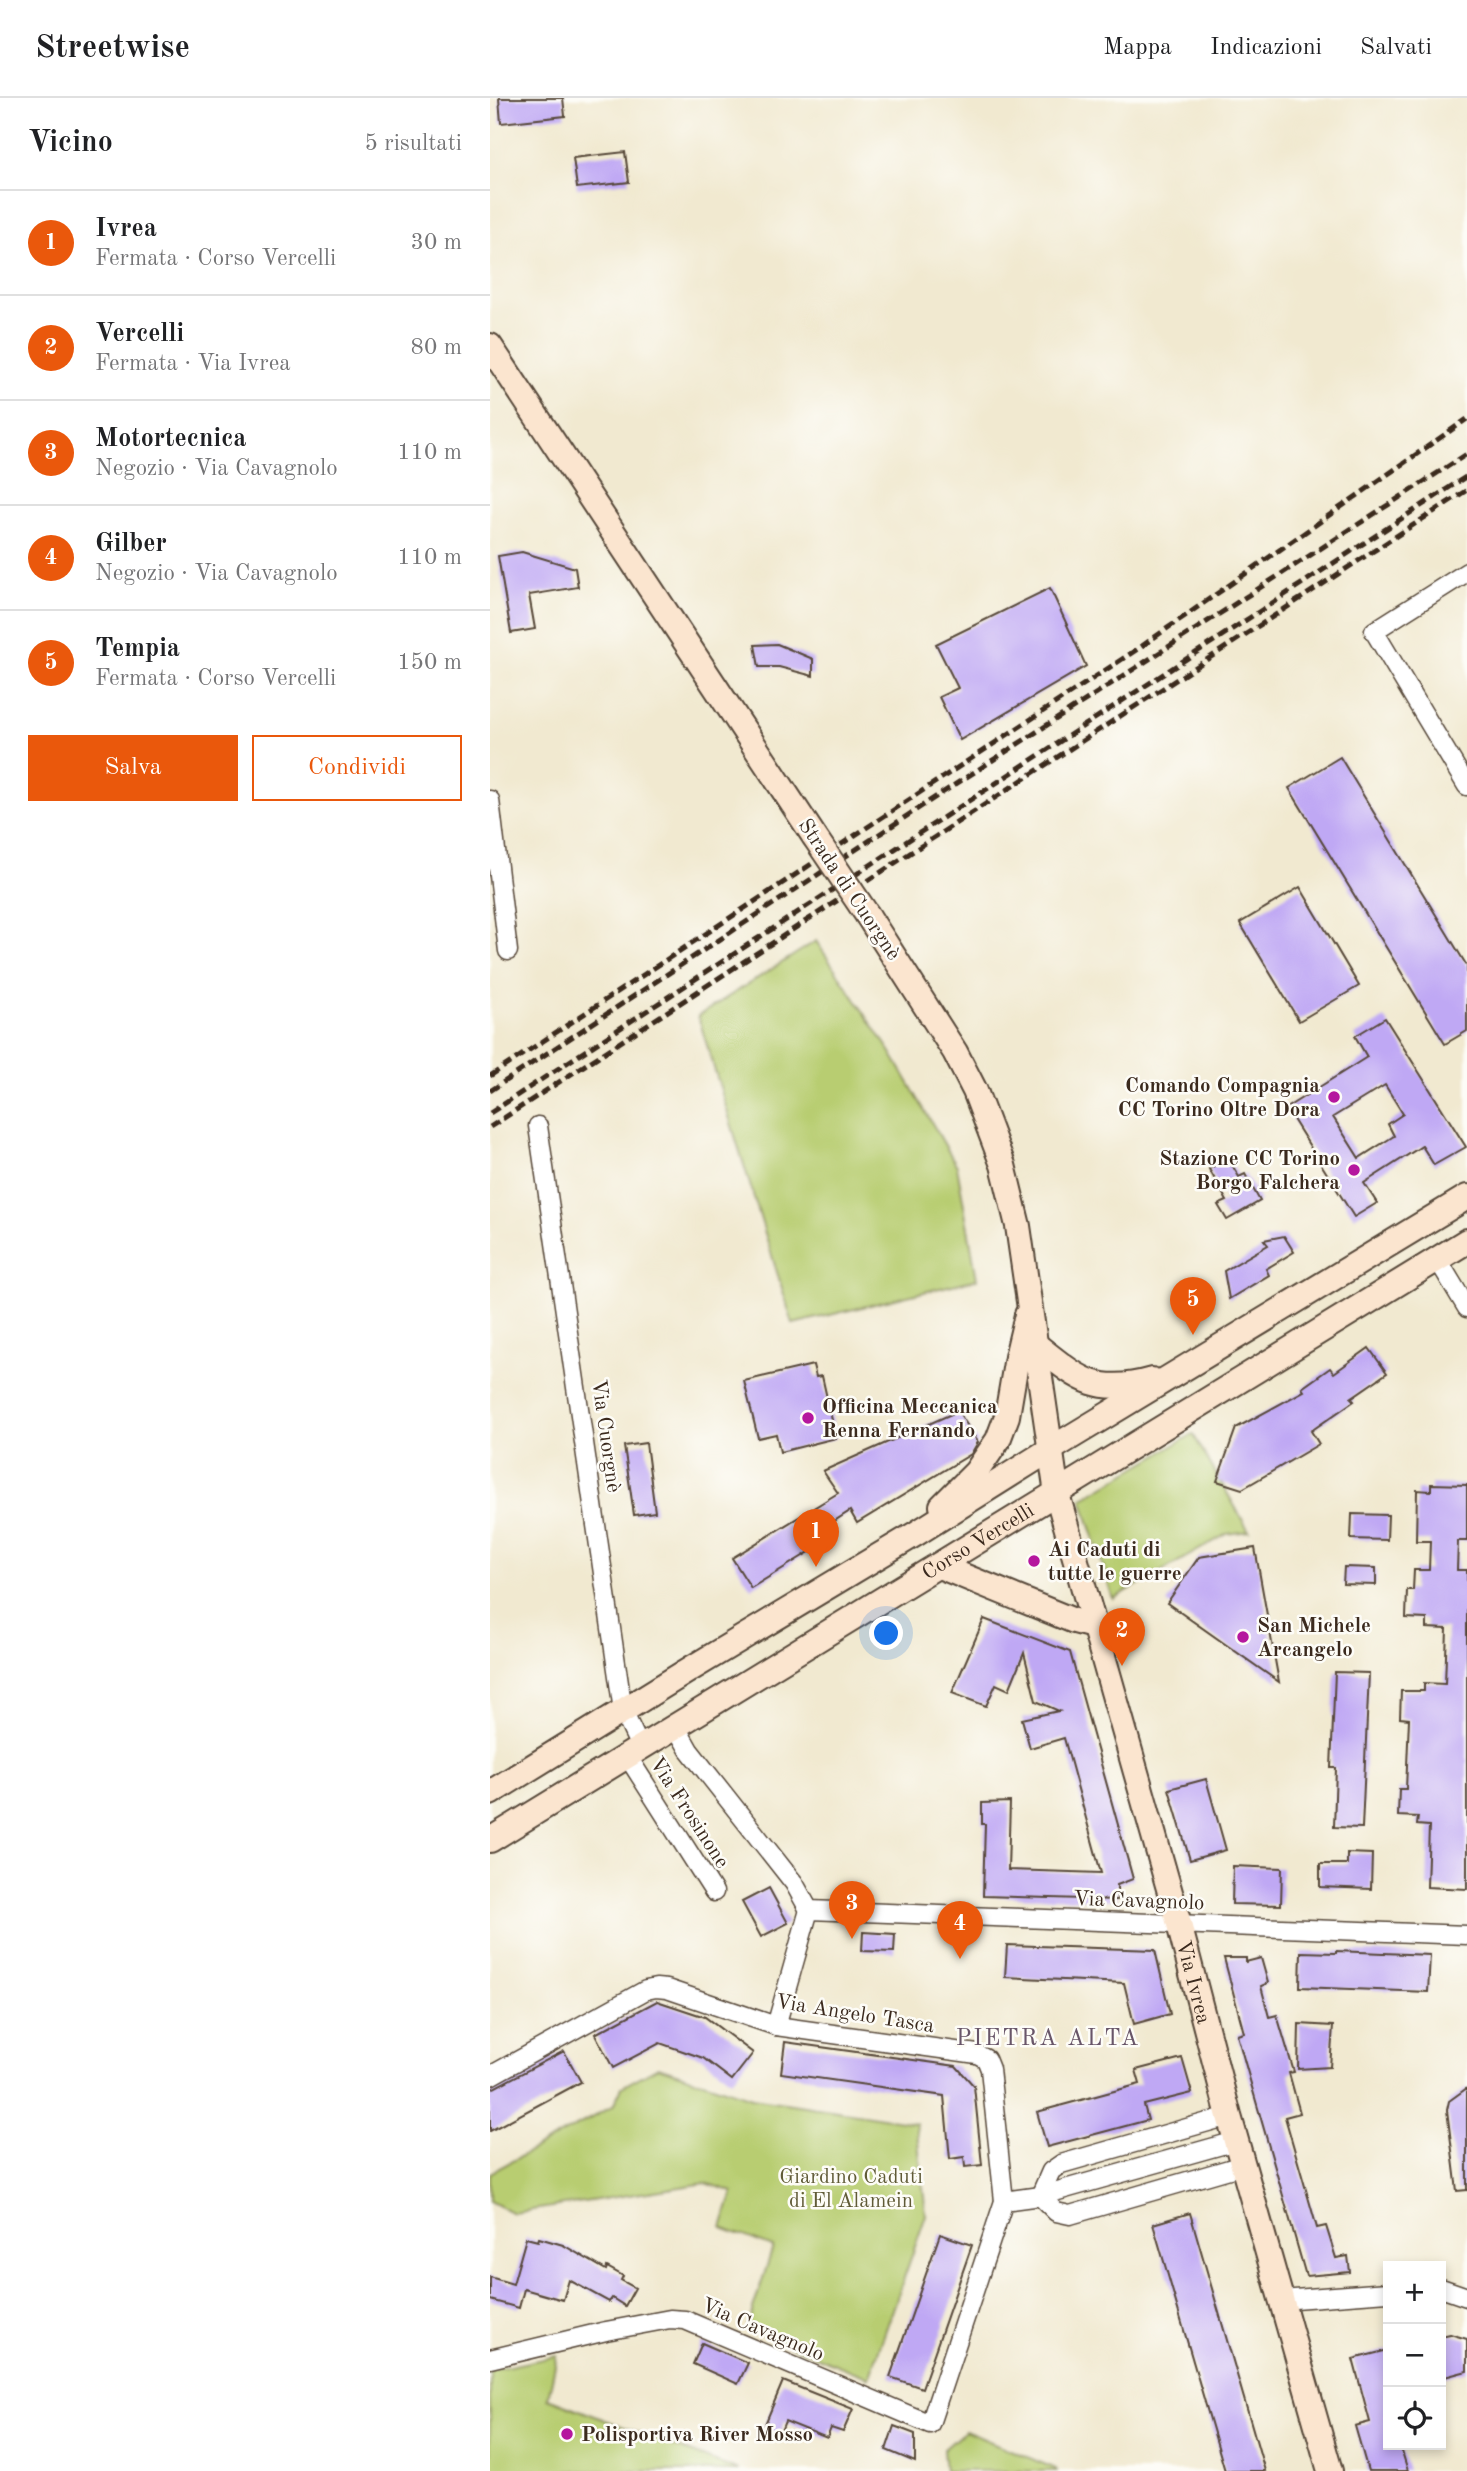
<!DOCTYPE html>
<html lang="it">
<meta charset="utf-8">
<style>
body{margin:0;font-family:"Old Standard TT",serif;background:#f6f6f6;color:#202124}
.controls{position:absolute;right:21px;bottom:21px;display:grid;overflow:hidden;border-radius:0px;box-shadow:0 4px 10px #0003}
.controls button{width:63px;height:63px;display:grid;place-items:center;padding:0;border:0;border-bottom:2px solid #e0e0e0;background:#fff;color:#202124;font:35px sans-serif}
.you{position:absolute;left:397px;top:1536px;width:24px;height:24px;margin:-18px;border:5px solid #fff;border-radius:50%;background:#1a73e8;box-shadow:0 0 0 10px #1a73e833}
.badge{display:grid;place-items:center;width:46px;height:46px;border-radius:50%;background:#ea580c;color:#fff;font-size:23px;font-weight:700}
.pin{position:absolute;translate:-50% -58px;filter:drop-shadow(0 2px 4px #0008)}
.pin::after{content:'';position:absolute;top:37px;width:24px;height:21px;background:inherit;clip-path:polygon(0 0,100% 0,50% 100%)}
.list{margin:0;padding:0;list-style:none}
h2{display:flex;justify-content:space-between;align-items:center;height:91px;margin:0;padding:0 28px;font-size:30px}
h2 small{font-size:23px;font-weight:400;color:#757577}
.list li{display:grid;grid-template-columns:46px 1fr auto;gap:21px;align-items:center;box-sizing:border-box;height:105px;padding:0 28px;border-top:2px solid #e0e0e0}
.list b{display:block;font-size:26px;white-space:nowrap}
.list p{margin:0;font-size:23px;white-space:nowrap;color:#757577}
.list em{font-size:23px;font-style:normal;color:#757577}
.actions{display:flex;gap:14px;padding:21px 28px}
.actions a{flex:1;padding:16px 0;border:2px solid #ea580c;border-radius:0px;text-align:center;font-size:24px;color:#ea580c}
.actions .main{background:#ea580c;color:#fff}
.icon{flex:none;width:38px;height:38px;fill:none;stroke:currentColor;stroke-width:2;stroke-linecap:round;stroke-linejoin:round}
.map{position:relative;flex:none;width:977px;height:2373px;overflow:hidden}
header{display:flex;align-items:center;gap:42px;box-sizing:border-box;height:98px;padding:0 35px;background:#fff;border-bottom:2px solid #e0e0e0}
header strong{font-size:33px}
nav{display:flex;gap:38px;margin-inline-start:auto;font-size:24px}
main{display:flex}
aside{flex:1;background:#fff}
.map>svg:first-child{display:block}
</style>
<header>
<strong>Streetwise</strong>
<nav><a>Mappa</a><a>Indicazioni</a><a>Salvati</a></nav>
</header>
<main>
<aside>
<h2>Vicino<small>5 risultati</small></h2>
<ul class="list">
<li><span class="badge">1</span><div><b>Ivrea</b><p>Fermata · Corso Vercelli</p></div><em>30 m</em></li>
<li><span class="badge">2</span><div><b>Vercelli</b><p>Fermata · Via Ivrea</p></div><em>80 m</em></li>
<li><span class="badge">3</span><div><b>Motortecnica</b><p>Negozio · Via Cavagnolo</p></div><em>110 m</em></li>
<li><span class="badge">4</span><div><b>Gilber</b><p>Negozio · Via Cavagnolo</p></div><em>110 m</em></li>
<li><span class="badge">5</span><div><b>Tempia</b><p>Fermata · Corso Vercelli</p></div><em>150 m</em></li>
</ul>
<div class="actions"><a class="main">Salva</a><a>Condividi</a></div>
</aside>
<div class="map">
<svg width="977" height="2373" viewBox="0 0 977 2373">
<rect width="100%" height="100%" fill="#fdfcf7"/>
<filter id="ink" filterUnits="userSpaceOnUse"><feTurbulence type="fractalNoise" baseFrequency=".0143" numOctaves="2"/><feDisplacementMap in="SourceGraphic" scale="14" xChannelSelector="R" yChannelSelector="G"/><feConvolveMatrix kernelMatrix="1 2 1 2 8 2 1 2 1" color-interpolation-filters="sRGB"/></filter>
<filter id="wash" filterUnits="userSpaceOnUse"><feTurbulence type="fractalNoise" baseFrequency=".00686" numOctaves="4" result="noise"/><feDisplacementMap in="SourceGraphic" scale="28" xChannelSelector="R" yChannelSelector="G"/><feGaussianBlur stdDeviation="1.57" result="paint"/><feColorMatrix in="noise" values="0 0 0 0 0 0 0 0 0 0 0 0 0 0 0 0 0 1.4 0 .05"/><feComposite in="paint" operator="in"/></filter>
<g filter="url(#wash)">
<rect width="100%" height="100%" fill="#f1e9d0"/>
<g fill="#b8cd71" stroke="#7a7c48" stroke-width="2">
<polygon points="326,843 400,953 467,1068 487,1181 303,1226 208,918"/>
<polygon points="703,1336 759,1433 737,1436 623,1501 592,1401"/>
<polygon points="168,1969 262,2000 426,2025 436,2117 379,2280 257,2230 283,2149 232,2130 243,2094 216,2085 23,2115 0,2103 0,2075 123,2008 132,1989"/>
<polygon points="67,2258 58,2300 249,2373 0,2373 0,2272"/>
<polygon points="475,2333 566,2371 567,2373 455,2373 453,2352"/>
</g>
<g id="blocks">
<g fill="#bfa8f4" fill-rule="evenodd">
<polygon points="9,0 73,0 75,18 11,25"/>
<polygon points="135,54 139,84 87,90 83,60"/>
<polygon points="32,454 85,470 88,489 39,497 45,531 21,535 8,458"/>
<polygon points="560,490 596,568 470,642 449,599 468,590 446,546"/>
<polygon points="287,546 323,561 323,578 289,569 269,569 265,547"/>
<polygon points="850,659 977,868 977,933 955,946 799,690"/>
<polygon points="810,789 869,888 809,923 750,825"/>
<path d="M895,920l81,129 -32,18 -12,-19 -58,37 13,20 -23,14 -68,-109 81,-51 -12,-21zM895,987l18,29 -15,10 6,12 -35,22 -26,-41z"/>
<polygon points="738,1060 749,1079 755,1076 770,1103 737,1122 728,1107 737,1103 719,1071"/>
<polygon points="794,1138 804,1154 776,1171 779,1177 739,1201 734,1173 778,1147 774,1142"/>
<polygon points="879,1250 897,1275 861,1300 864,1303 821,1333 829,1346 752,1391 727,1383 746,1330 814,1293 812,1290 840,1270 844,1275"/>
<polygon points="323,1267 326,1279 332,1278 346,1340 290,1354 286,1336 268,1340 254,1283"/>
<polygon points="468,1313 488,1344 481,1356 367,1425 360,1413 332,1431 339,1442 261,1490 242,1460 348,1395 333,1373"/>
<polygon points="156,1345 165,1414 144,1417 134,1348"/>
<polygon points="941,1386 977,1387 977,1443 968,1443 967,1472 977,1472 977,1791 937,1789 939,1728 927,1727 928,1719 908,1718 909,1691 916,1691 919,1621 910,1620 911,1593 934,1593 934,1585 955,1586 957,1531 937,1530 937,1521 916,1520 917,1492 923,1492 924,1472 939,1472 940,1443 926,1443 927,1392 941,1393"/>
<polygon points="862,1416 898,1417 897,1442 861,1441"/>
<polygon points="765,1450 789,1584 677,1505 709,1459"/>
<polygon points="854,1469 886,1470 886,1487 853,1486"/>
<polygon points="494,1521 580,1554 643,1781 627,1787 627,1802 493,1798 495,1726 492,1726 492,1705 520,1704 518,1772 611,1775 574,1640 540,1650 532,1621 569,1613 546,1603 534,1555 519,1592 506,1586 496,1608 462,1595"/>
<polygon points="845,1574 879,1575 872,1730 844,1729 846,1670 841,1670"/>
<polygon points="716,1681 736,1752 700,1762 679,1691"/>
<polygon points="857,1755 882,1756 881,1791 830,1789 830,1766 857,1766"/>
<polygon points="743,1768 792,1770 791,1807 742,1806"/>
<polygon points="279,1790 298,1825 271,1839 252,1804"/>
<polygon points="373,1834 405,1836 404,1854 372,1853"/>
<polygon points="517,1847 665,1852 680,1916 644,1926 634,1885 515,1879"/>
<polygon points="846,1853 940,1857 938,1894 810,1889 811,1854 846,1855"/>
<polygon points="734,1860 756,1860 756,1864 771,1860 778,1885 771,1888 779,1919 787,1917 804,1974 799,1975 810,2015 795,2019 827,2130 836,2128 846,2160 858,2158 860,2174 816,2178 747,1937 754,1935"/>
<polygon points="167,1903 215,1919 263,1955 242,1982 213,1960 170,1945 123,1970 105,1936"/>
<polygon points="809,1926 843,1928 840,1969 808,1971"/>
<polygon points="295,1944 466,1968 484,1988 492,2067 475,2069 474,2059 460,2061 454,1998 291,1975"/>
<polygon points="74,1953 91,1984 0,2033 0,1992"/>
<polygon points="692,1960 702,1995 654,2007 658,2022 557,2049 547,2014 650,1986 646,1972"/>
<polygon points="977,1990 977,2092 967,2093 957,2012 959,2003"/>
<polygon points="700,2115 775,2373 735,2373 663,2126"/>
<polygon points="450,2136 482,2147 432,2290 400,2279"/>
<polygon points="36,2140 48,2143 49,2140 73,2147 116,2172 117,2169 133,2178 131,2182 145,2190 135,2208 122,2200 119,2204 79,2182 73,2202 34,2191 29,2210 0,2202 0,2179 23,2186"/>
<polygon points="960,2236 977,2241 977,2273 951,2280 951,2238"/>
<polygon points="212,2245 258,2265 248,2286 203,2266"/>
<polygon points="898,2252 898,2347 910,2347 918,2373 878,2373 865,2328 880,2324 863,2261"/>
<polygon points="293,2283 363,2311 353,2334 341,2330 337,2340 295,2323 289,2338 273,2331"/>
<polygon points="404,2328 425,2336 425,2364 396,2352"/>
</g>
</g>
</g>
<g filter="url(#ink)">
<use href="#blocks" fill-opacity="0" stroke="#564739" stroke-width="2"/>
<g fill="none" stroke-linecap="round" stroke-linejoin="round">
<defs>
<g id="street">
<polyline points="977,474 884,533 977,688"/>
<polyline points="0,702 18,853"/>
<polyline points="48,1028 133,1613 151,1651"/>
<polyline points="948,1162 977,1210"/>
<polyline points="186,1629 199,1652 304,1785 319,1812 977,1837"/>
<polyline points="138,1659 224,1794"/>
<polyline points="286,1928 319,1812"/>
<polyline points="0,1978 156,1892 166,1890 177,1891 286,1928 487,1956 496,1961 500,1971 514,2103 440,2326 195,2222 180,2221 116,2233 0,2261"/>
<polyline points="739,2018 571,2066 561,2073 550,2098 566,2114 580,2117 753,2067"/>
<polyline points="514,2103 550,2098 746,2043"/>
<polyline points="951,2190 977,2199"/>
<polyline points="791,2202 898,2194"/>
</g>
<g id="secondary">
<polyline points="0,248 324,738"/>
<path id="s1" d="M378,818l87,136 20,39 28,74 15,61 39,268 122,430 50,192 101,355"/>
<path d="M546,1247c43,34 60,51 116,35"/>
<polyline points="452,1408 486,1374 508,1342 517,1318 527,1259 537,1217"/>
<polyline points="449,1468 584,1523 603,1528"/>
<polyline points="0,1695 202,1570 427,1435 561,1351 977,1099"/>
<path id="s2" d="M0,1742l977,-599"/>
</g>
</defs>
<use href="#street" stroke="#564739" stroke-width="21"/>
<use href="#secondary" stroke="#564739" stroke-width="28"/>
<use href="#street" stroke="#fff" stroke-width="18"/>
<use href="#secondary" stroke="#fbe5cf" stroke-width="24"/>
<g stroke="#3b2a1e" stroke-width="5" stroke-dasharray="10 5" stroke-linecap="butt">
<polyline points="0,978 652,548 977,321"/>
<polyline points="0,993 438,704 977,356"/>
<polyline points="0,1015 977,378"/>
<polyline points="0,1029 977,392"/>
</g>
<defs>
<polyline id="secondary-bridge" points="324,738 378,818"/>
</defs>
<use href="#secondary-bridge" stroke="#564739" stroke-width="28" stroke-linecap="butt"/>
<use href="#secondary-bridge" stroke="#fbe5cf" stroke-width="24"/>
</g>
</g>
<g fill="#b5179e" stroke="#fdfcf7" stroke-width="2.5">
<circle cx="844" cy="999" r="7"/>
<circle cx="864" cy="1072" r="7"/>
<circle cx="318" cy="1320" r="7"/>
<circle cx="544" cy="1463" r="7"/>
<circle cx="753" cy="1539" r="7"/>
<circle cx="77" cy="2336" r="7"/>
</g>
<g text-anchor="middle" stroke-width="5" stroke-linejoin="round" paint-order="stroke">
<g font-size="21" fill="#3b2a1e" stroke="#fdfcf7">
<text transform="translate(360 791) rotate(56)" y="7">Strada di Cuorgnè</text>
<text transform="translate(117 1338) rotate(82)" y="7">Via Cuorgnè</text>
<text dy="7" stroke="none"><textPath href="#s2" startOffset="572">Corso Vercelli</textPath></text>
<text transform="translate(200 1714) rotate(57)" y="7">Via Frosinone</text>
<text transform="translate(649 1802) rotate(2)" y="7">Via Cavagnolo</text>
<text dy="7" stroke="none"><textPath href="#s1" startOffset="1125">Via Ivrea</textPath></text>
<text transform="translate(365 1915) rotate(9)" y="7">Via Angelo Tasca</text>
<text transform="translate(273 2231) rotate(23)" y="7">Via Cavagnolo</text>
</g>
<g font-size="21" font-weight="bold" fill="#3b2a1e" stroke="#fdfcf7" text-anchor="start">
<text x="830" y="994" text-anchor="end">Comando Compagnia<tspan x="830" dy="24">CC Torino Oltre Dora</tspan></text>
<text x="850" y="1067" text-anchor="end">Stazione CC Torino<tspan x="850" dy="24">Borgo Falchera</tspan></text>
<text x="332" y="1315">Officina Meccanica<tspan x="332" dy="24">Renna Fernando</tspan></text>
<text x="558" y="1458">Ai Caduti di<tspan x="558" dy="24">tutte le guerre</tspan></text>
<text x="767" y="1534">San Michele<tspan x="767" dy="24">Arcangelo</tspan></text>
<text x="91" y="2343">Polisportiva River Mosso</text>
</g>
<g font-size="21" fill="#605b37" stroke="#fdfcf7">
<text x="361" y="2085">Giardino Caduti<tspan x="361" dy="24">di El Alamein</tspan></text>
</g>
<g font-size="23" letter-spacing="2" fill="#695669" stroke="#fdfcf7">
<text x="558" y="1947">PIETRA ALTA</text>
</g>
</g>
</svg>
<div class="controls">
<button>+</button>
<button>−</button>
<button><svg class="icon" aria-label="locate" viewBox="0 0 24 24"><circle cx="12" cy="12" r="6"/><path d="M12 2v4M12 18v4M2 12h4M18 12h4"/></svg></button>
</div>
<div class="you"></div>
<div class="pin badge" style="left:326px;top:1469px">1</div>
<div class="pin badge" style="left:632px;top:1568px">2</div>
<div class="pin badge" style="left:362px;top:1841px">3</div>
<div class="pin badge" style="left:470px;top:1861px">4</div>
<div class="pin badge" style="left:703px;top:1237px">5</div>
</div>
</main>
